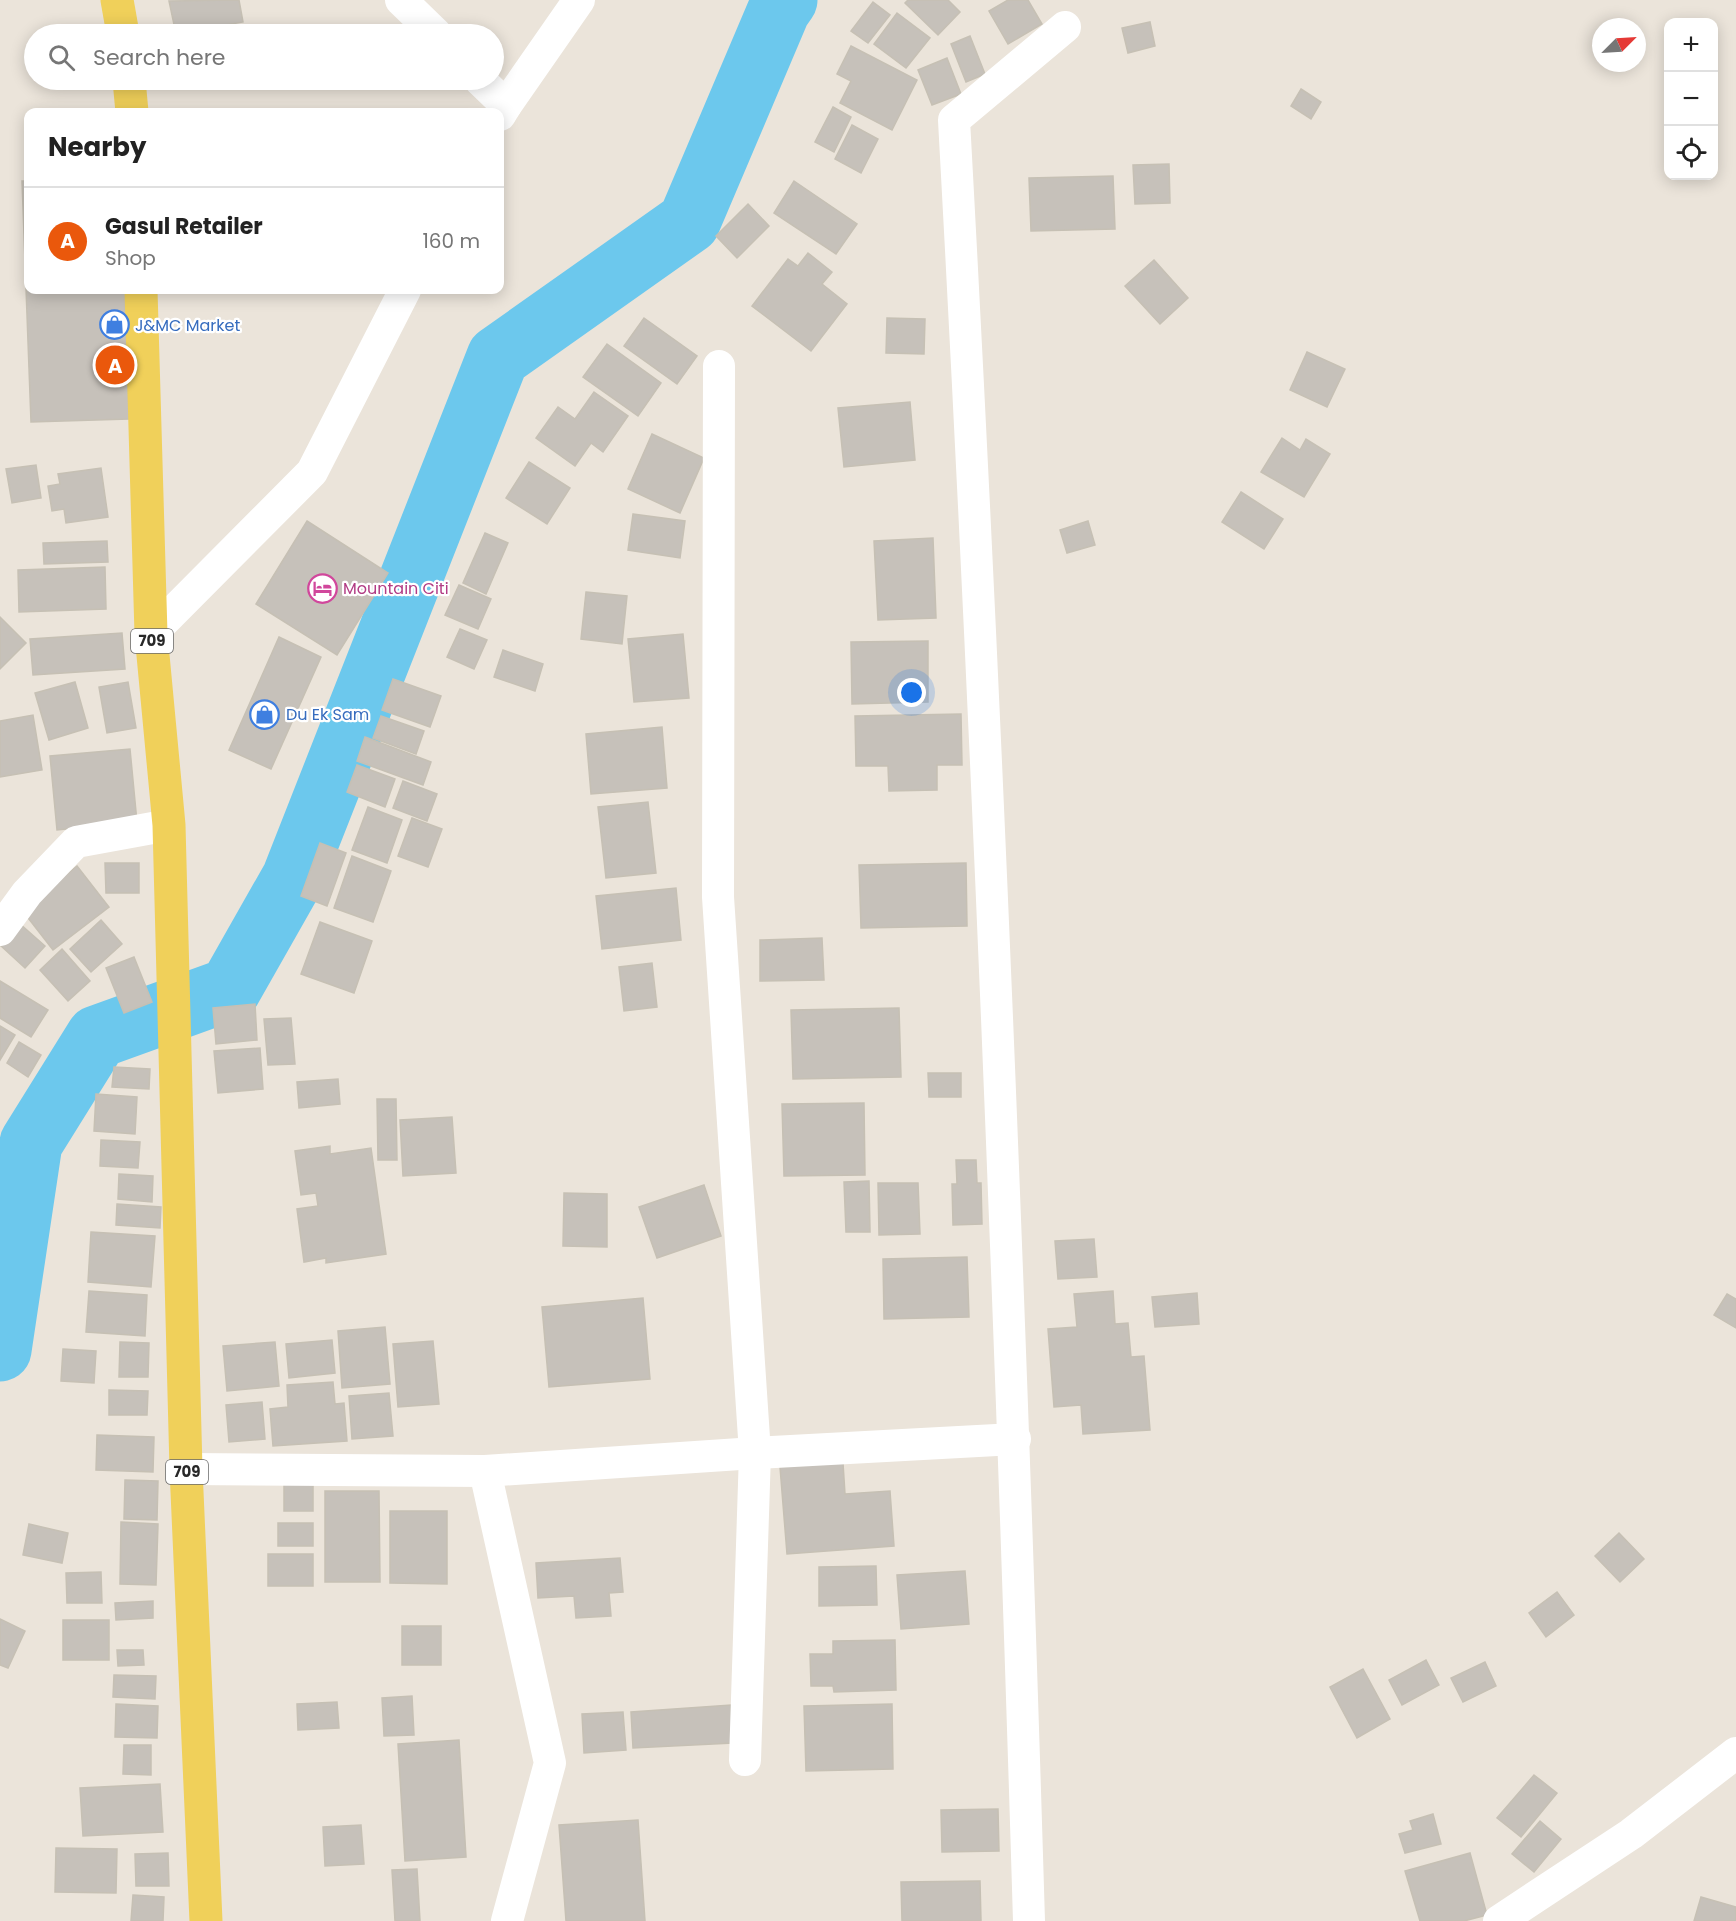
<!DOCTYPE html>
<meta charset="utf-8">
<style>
body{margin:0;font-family:Poppins,sans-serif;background:#f2f2f2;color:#222}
.controls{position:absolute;right:18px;top:18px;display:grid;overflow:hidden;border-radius:12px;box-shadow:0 3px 15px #0003}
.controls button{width:54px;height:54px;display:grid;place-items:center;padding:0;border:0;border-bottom:2px solid #e0e0e0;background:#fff;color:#222;font:30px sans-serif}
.compass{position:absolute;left:1592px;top:18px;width:54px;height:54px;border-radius:50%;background:#fff;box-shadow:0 3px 15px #0003;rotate:66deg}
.you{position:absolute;left:912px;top:693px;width:21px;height:21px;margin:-15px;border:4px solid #fff;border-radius:50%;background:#1a73e8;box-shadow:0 0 0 9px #1a73e833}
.badge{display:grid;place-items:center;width:39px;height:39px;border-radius:50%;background:#ea580c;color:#fff;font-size:20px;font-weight:700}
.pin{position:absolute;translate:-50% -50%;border:3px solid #fff;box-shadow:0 2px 6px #0006}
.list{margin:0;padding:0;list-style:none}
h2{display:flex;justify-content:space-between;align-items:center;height:78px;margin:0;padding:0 24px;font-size:26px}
h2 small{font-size:20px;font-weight:400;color:#767676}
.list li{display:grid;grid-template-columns:39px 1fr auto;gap:18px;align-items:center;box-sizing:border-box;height:108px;padding:0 24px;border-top:2px solid #e0e0e0}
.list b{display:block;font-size:22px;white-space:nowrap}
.list p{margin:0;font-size:20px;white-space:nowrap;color:#767676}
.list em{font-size:20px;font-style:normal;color:#767676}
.icon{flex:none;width:33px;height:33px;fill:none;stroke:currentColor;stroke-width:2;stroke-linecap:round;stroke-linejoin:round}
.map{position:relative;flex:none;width:1736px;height:1921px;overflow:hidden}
.search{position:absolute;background:#fff;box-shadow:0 3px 15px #0003;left:24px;top:24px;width:480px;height:66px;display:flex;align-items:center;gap:15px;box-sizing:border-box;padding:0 21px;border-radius:33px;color:#767676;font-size:22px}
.panel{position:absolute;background:#fff;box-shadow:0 3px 15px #0003;left:24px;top:108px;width:480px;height:186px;border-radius:12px}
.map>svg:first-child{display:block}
</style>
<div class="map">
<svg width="1736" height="1921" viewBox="0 0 1736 1921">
<rect width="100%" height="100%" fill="#ebe4da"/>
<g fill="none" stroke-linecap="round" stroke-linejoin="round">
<polyline stroke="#6cc8ed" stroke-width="63" points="0,1350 31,1143 97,1037 230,989 293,878 498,357 689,222 779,10 786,0"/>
</g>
<g fill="#c6c1ba" stroke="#c6c0b4" stroke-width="1.5">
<polygon points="239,0 243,22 176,34 169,1"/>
<polygon points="908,0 948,0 960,12 938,35 905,3"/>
<polygon points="1008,0 1028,0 1042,24 1008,44 989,11"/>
<polygon points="873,2 890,15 868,43 851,31"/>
<polygon points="897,13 930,38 906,68 874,44"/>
<polygon points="1150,22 1155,46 1128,53 1122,28"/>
<polygon points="970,36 985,74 966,82 951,44"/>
<polygon points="851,46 917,80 892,130 840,103 851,81 837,74"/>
<polygon points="947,58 961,94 932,105 918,70"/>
<polygon points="1301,89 1321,102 1311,119 1291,106"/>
<polygon points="833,107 851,117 834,152 815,142"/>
<polygon points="852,125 878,139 861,173 835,159"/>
<polygon points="1169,164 1170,203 1135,204 1133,165"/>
<polygon points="1113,176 1115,229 1031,231 1029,178"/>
<polygon points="22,181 28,181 28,290 124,290 129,419 31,422"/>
<polygon points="794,181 857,224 836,254 774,213"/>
<polygon points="748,204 769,226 737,258 716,236"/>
<polygon points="808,253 832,272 822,284 847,304 811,351 752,306 788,259 798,266"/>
<polygon points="1154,260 1188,298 1160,324 1125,286"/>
<polygon points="644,318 697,356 677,384 624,346"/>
<polygon points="887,318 925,319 924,354 886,353"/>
<polygon points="607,344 661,383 638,416 583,377"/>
<polygon points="1307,352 1345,369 1327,407 1290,390"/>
<polygon points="594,392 628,416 603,452 591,443 575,466 536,438 558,407 575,419"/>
<polygon points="910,402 915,460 844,467 838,408"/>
<polygon points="652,434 704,458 680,513 628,489"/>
<polygon points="1282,438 1300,450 1306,439 1330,454 1304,497 1261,472"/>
<polygon points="529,462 570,488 547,524 506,498"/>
<polygon points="36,465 41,498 12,503 6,469"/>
<polygon points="101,468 108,517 66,523 64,509 52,511 48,486 60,484 58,474"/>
<polygon points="1241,492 1283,519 1264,549 1222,522"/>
<polygon points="633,514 685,521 680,558 628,550"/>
<polygon points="307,521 388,573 337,655 256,604"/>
<polygon points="1088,521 1095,545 1067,553 1060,530"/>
<polygon points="485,533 508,543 486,594 463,583"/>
<polygon points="933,538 936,618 878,620 874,541"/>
<polygon points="107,541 108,562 44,564 43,543"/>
<polygon points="105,567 106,609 19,612 18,570"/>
<polygon points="459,585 491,599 478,629 445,615"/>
<polygon points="586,592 627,596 622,644 581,639"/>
<polygon points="0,617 26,643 0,669"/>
<polygon points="460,629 487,640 474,669 447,657"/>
<polygon points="122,633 125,669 33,675 30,639"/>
<polygon points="683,634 689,698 634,702 628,639"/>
<polygon points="279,637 321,657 271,769 229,750"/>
<polygon points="928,641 928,702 852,704 851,642"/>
<polygon points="503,650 543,664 535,691 494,677"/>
<polygon points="393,679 441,696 430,727 382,710"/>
<polygon points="75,682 88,728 49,740 35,693"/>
<polygon points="128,682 136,728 107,733 99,687"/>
<polygon points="961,714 962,765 937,765 937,790 889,791 888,766 856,766 855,716"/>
<polygon points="33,715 42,770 0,777 0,721"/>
<polygon points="381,716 424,731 416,754 373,738"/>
<polygon points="662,727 667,788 591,794 586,734"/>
<polygon points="365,737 431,762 423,785 357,761"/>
<polygon points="130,749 137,822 57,830 50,756"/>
<polygon points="357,765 395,779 385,807 347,792"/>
<polygon points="403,781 437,794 427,821 393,808"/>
<polygon points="648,802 656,873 606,878 598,807"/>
<polygon points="368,807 402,820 387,863 352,850"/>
<polygon points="412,818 442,829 428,867 398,856"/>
<polygon points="320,843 346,853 327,906 301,896"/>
<polygon points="352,856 391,871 373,922 334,908"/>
<polygon points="105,863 139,863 139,893 106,893"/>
<polygon points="966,863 967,926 861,928 859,865"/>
<polygon points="77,866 109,907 53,950 22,910"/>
<polygon points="676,888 681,940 602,949 596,896"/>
<polygon points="101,920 122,944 91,972 70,949"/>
<polygon points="320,922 372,941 354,993 301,974"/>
<polygon points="19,923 45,946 25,968 0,945"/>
<polygon points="822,938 824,980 760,981 760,940"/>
<polygon points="62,949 90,981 68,1001 40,970"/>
<polygon points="134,957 152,1002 124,1013 106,968"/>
<polygon points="652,963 657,1007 624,1011 619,967"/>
<polygon points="0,981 48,1010 31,1037 0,1018"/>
<polygon points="255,1004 257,1040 216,1044 213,1008"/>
<polygon points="899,1008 901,1077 793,1079 791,1010"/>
<polygon points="291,1018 295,1064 268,1065 264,1019"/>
<polygon points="0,1026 15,1035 0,1060"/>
<polygon points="19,1042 41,1055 28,1077 7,1063"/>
<polygon points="260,1048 263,1089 218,1093 214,1051"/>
<polygon points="114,1067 150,1069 149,1089 112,1087"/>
<polygon points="928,1073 961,1073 961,1097 929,1097"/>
<polygon points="338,1079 340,1104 299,1108 297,1082"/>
<polygon points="96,1094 137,1097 135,1134 94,1131"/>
<polygon points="377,1099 396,1099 397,1160 378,1160"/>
<polygon points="864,1103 865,1175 784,1176 782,1104"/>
<polygon points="452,1117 456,1173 403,1176 400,1120"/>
<polygon points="101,1140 140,1142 138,1168 100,1166"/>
<polygon points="330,1146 330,1154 371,1148 386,1254 326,1263 326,1258 304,1262 297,1209 318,1206 316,1193 301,1195 295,1151"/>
<polygon points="956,1160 976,1160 977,1183 981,1183 982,1224 953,1225 952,1184 957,1184"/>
<polygon points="119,1174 153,1176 152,1202 118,1199"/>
<polygon points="869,1181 870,1232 846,1232 844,1182"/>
<polygon points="878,1183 918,1183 920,1234 879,1235"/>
<polygon points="704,1185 721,1236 657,1258 639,1207"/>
<polygon points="564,1193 607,1194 607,1247 563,1246"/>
<polygon points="117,1204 161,1207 160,1228 116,1225"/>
<polygon points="91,1232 155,1236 151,1287 88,1282"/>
<polygon points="1094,1239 1097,1277 1058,1279 1055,1241"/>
<polygon points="967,1257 969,1317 884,1319 883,1259"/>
<polygon points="89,1291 147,1295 145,1336 86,1332"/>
<polygon points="1113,1291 1115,1324 1128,1323 1131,1357 1144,1356 1150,1430 1083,1434 1081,1405 1054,1407 1048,1329 1077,1327 1074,1294"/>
<polygon points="1197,1293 1199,1324 1155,1327 1152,1297"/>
<polygon points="1727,1294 1736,1299 1736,1328 1714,1315"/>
<polygon points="643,1298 650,1379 549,1387 542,1307"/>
<polygon points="385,1327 390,1384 342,1388 338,1331"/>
<polygon points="332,1340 335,1373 289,1378 286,1344"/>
<polygon points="433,1341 439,1404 398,1407 393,1344"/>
<polygon points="120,1342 149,1343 148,1377 119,1377"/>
<polygon points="275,1342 279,1386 227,1391 223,1346"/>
<polygon points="63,1349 96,1351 94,1383 61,1381"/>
<polygon points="333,1382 335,1404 344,1403 347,1441 273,1446 270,1409 288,1407 287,1385"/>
<polygon points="109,1390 148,1391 147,1415 109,1415"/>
<polygon points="389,1393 393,1436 352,1439 349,1396"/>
<polygon points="262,1402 265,1439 229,1442 226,1405"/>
<polygon points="97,1435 154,1437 153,1472 96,1470"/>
<polygon points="843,1463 845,1494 890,1491 894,1546 787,1554 780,1467"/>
<polygon points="125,1480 158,1481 157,1520 124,1519"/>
<rect x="284" y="1483" width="29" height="28"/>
<polygon points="325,1491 379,1491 380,1582 325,1582"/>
<polygon points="390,1511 447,1511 447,1584 390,1583"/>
<polygon points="121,1522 158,1524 156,1585 120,1584"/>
<rect x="278" y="1523" width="35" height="23"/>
<polygon points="29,1524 68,1533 62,1563 23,1555"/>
<polygon points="1619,1533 1644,1559 1620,1582 1595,1556"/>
<rect x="268" y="1554" width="45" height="32"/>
<polygon points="620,1558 623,1592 609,1593 611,1616 576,1618 574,1596 538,1598 536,1563"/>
<polygon points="876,1566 877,1605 819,1606 819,1567"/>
<polygon points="965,1571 969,1624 901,1629 897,1575"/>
<polygon points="101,1572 102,1603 67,1603 66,1573"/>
<polygon points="1557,1592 1574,1615 1546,1637 1529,1613"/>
<polygon points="153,1601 153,1618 116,1620 115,1603"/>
<polygon points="0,1619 25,1631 8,1668 0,1665"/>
<rect x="63" y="1620" width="46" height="40"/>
<rect x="402" y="1626" width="39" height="39"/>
<polygon points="895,1640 896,1690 834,1692 833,1686 811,1686 810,1654 833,1654 833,1641"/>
<polygon points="117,1650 143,1650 144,1665 118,1666"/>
<polygon points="1426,1660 1439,1685 1402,1705 1389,1680"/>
<polygon points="1485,1662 1496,1686 1463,1702 1451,1678"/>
<polygon points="1363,1669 1390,1719 1357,1738 1330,1687"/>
<polygon points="114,1675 156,1676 155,1699 113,1697"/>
<polygon points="412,1696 414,1735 384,1736 382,1698"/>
<polygon points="337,1702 339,1728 298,1730 297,1704"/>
<polygon points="116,1704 158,1706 157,1738 115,1737"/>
<polygon points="892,1704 893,1769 806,1771 804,1706"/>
<polygon points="731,1705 733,1743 633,1748 631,1712"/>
<polygon points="623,1712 626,1750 584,1753 582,1714"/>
<polygon points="459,1740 466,1857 405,1861 398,1744"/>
<polygon points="124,1745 151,1745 151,1775 123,1774"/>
<polygon points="1534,1775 1557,1793 1521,1837 1497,1818"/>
<polygon points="160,1784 163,1832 83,1836 80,1788"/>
<polygon points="998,1809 999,1851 942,1852 941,1810"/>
<polygon points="1433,1814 1441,1844 1405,1853 1399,1834 1413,1830 1410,1821"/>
<polygon points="638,1820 645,1921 566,1921 559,1825"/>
<polygon points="1540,1821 1561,1839 1534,1872 1512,1854"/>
<polygon points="361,1825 364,1864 325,1866 323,1827"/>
<polygon points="56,1848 117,1849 116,1893 55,1892"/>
<polygon points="168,1853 169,1886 136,1886 135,1854"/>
<polygon points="1470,1853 1487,1915 1464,1921 1420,1921 1405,1871"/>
<polygon points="417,1869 420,1921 395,1921 392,1870"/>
<polygon points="980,1881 981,1921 902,1921 901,1882"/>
<polygon points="133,1895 164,1897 163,1921 131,1921"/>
<polygon points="1701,1897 1736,1907 1736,1921 1694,1921"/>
</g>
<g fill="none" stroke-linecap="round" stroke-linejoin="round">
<g stroke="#fff" stroke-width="32">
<polyline points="401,0 436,34"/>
<polyline points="480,80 506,105 500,115"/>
<polyline points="506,105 579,0"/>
<polyline points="719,366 718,897 755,1453 745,1760"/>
<polyline points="151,634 312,472 405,290"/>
<polyline points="0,930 27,893 76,842 169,825"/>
<polyline points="186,1469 485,1471 755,1453 1015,1439"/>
<polyline points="485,1471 550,1763 507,1921"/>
<path d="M1029,1921c-18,-601 -42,-1201 -75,-1801l111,-93"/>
<polyline points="1499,1921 1631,1834 1736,1753"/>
</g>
<g stroke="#f0d05a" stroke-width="33">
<polyline points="117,0 123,34"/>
<polyline points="129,80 132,112"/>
<polyline points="141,290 151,634 169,825 186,1469 206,1921"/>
</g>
</g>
<defs>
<symbol id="shop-ring" viewBox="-11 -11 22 22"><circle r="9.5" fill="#fff" stroke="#3f7fe0" stroke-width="1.5"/><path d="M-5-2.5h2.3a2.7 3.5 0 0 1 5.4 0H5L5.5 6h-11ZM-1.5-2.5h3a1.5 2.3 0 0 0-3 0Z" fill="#3f7fe0"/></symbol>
<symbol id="hotel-ring" viewBox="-11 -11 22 22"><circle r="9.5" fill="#fff" stroke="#d1479c" stroke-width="1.5"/><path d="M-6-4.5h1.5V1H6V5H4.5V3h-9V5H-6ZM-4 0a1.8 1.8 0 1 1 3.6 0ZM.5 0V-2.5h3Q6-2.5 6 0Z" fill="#d1479c"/></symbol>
</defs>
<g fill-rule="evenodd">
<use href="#shop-ring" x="98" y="308" width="33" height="33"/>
<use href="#hotel-ring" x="306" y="572" width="33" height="33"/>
<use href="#shop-ring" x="248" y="698" width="33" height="33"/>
</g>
<g text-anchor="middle" stroke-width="4.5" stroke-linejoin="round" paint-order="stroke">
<g fill="#fff" stroke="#686868" stroke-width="1.5">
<rect x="131" y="629" width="42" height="24" rx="4.5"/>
<rect x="166" y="1460" width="42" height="24" rx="4.5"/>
</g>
<g font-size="15" font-weight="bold" fill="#282828">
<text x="152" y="646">709</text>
<text x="187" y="1477">709</text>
</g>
<g font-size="16" fill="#366cbe" stroke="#fff" text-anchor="start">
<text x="135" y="331">J&amp;MC Market</text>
<text x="286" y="720">Du Ek Sam</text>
</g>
<g font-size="16" fill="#b23c85" stroke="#fff" text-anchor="start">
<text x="343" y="594">Mountain Citi</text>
</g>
</g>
</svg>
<div class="controls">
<button>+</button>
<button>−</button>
<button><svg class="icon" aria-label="locate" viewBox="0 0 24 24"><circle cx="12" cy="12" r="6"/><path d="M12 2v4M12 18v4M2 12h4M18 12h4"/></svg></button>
</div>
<svg class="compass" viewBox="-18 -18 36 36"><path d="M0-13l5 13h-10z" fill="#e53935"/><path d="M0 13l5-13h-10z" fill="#767676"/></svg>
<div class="you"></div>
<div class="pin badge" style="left:115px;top:365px">A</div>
<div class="search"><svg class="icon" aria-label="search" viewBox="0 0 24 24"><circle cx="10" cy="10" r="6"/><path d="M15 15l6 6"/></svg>Search here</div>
<section class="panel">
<h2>Nearby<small></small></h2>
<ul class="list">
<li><span class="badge">A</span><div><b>Gasul Retailer</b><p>Shop</p></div><em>160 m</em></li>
</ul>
</section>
</div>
